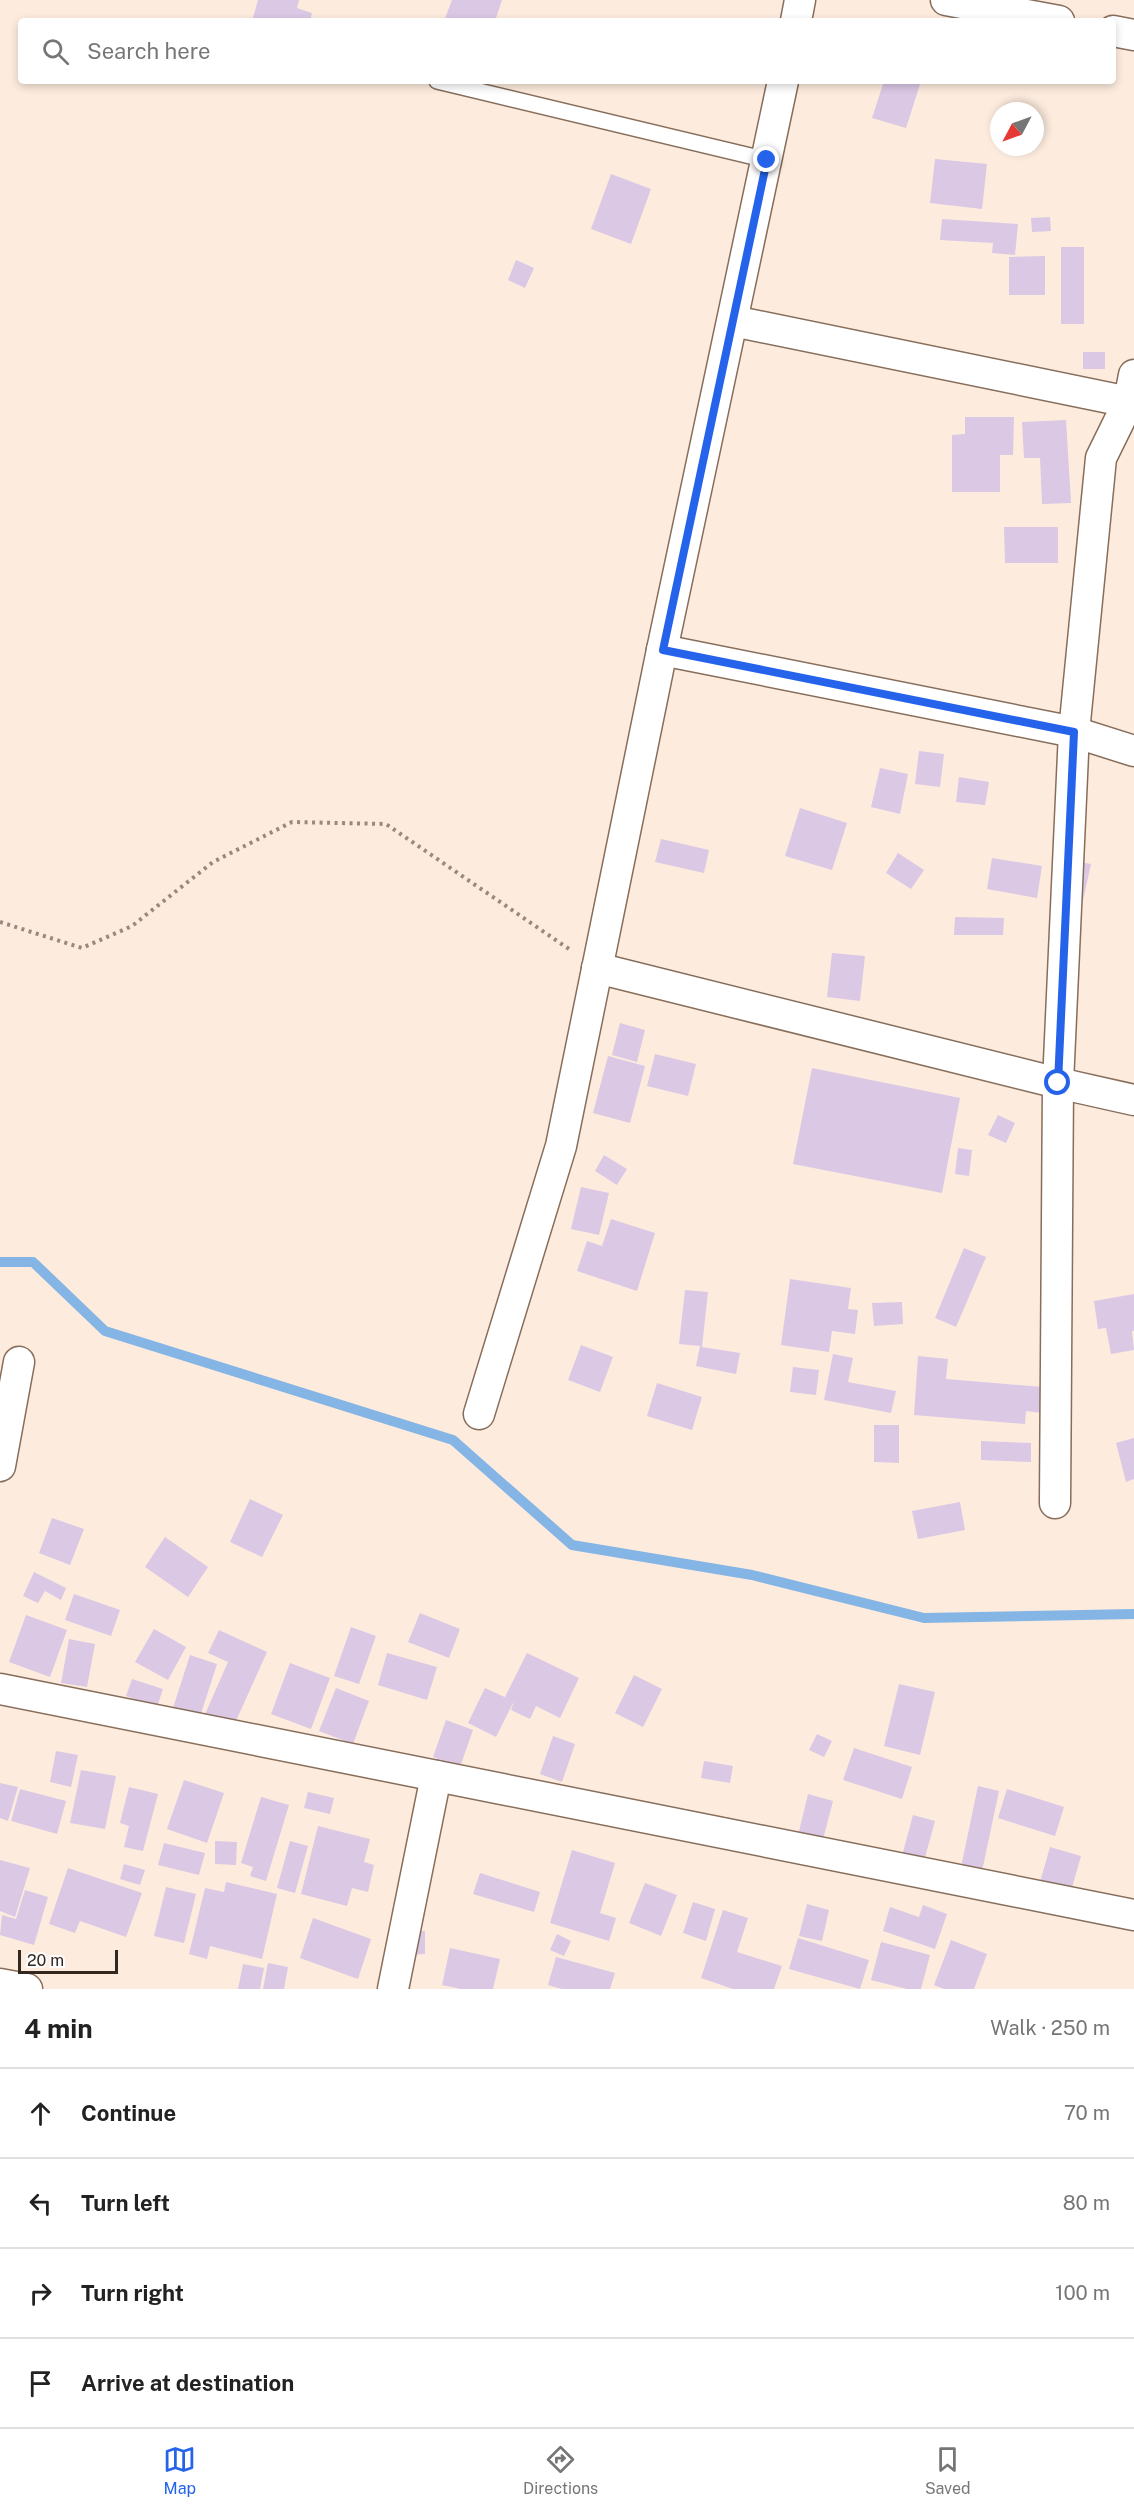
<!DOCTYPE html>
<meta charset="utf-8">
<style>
body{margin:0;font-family:"Public Sans",sans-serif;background:#f6f6f6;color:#222}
.compass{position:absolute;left:990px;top:102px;width:54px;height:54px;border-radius:50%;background:#fff;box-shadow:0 3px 9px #0003;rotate:229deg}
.scale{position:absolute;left:18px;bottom:15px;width:100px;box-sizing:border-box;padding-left:6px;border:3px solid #332820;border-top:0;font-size:16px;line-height:21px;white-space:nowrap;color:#332820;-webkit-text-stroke:4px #fcfcfc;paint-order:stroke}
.stop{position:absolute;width:18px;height:18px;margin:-14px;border:4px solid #2563eb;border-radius:50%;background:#fff}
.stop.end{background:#2563eb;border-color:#fff;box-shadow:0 2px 6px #0008}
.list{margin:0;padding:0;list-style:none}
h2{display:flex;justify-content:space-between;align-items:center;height:78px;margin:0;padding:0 24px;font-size:26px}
h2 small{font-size:20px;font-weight:400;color:#767676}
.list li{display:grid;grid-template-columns:39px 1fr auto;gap:18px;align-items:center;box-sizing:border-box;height:90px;padding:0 24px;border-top:2px solid #e0e0e0}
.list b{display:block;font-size:22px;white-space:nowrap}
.list em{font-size:20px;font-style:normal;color:#767676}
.icon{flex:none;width:33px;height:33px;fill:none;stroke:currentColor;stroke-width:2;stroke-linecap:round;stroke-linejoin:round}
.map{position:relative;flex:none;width:1134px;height:1989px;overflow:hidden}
.search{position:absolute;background:#fff;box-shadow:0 3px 9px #0003;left:18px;right:18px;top:18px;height:66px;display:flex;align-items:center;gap:15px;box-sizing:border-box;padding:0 21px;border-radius:6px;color:#767676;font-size:22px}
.sheet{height:438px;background:#fff}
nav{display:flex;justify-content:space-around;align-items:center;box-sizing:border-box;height:84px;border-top:2px solid #e0e0e0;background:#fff;font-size:16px;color:#767676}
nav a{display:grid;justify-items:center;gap:3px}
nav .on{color:#2563eb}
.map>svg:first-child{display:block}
</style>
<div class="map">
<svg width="1134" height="1989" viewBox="0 0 1134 1989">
<rect width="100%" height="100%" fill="#fdecde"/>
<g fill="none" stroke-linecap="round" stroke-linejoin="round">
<polyline stroke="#85b5e5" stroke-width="10" points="0,1262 33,1262 105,1331 453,1440 572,1545 752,1575 924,1618 1134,1614"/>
</g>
<g fill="#dac8e5">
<polygon points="258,0 299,0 297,8 312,13 310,21 252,21"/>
<polygon points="452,0 502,0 495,21 444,21"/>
<polygon points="884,81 921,81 906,128 872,118"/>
<polygon points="935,159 987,164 982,209 930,203"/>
<polygon points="611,174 651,189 631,244 591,229"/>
<polygon points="1050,217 1051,231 1032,232 1031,218"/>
<polygon points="942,219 1018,224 1015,255 992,253 993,243 940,240"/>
<rect x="1061" y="247" width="23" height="77"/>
<polygon points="1045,256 1045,295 1009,295 1009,257"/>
<polygon points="516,260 534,268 525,288 508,280"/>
<rect x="1083" y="352" width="22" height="17"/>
<polygon points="965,417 1014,417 1013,455 1000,455 1000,492 952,492 952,435 965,434"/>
<polygon points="1066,420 1071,503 1042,504 1040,458 1024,458 1022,422"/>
<polygon points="1004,527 1058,527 1058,563 1005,563"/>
<polygon points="919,751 944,754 940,787 915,784"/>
<polygon points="880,768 908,774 900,814 871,807"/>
<polygon points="959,777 989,782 985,805 956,802"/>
<polygon points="800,808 847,823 832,870 785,856"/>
<polygon points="661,839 709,850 704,873 655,862"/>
<polygon points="898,853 924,870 911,889 886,873"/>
<polygon points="992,858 1042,866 1037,898 987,889"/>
<polygon points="1068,860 1091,864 1082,905 1059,901"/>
<polygon points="955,917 1004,918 1003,935 954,935"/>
<polygon points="832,953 865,956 860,1001 827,997"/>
<polygon points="620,1023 645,1030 637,1062 612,1055"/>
<polygon points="655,1054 696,1064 688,1096 647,1086"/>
<polygon points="608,1056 645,1066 630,1123 593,1113"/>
<polygon points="812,1068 960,1098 942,1193 793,1164"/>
<polygon points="998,1115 1015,1123 1006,1143 988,1135"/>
<polygon points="958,1148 972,1150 969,1176 955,1174"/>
<polygon points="604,1155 627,1169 617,1185 595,1171"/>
<polygon points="581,1187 609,1193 599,1235 571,1229"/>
<polygon points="611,1219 655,1233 637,1291 577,1271 587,1241 602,1246"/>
<polygon points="964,1248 986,1257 956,1327 935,1318"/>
<polygon points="790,1279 851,1288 848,1309 858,1310 855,1334 832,1331 829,1352 781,1345"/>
<polygon points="685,1290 708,1292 702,1347 740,1353 736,1374 696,1366 700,1346 679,1344"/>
<polygon points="1134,1294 1134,1331 1132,1331 1134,1350 1111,1354 1106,1328 1098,1329 1094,1301"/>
<polygon points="902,1302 903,1324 874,1326 872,1303"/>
<polygon points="581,1345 613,1357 600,1392 568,1380"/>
<polygon points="833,1354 853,1358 848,1382 896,1391 891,1413 824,1400"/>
<polygon points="918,1356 948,1359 946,1379 1043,1387 1042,1413 1026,1411 1025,1424 914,1415"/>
<polygon points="793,1367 819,1370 816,1395 790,1392"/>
<polygon points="657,1383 702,1397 692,1430 647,1416"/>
<polygon points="874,1425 899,1425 899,1463 874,1462"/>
<polygon points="1134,1438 1134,1479 1126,1482 1116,1443"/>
<polygon points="981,1441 1031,1443 1031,1462 981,1460"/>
<polygon points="250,1499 283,1515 262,1557 230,1542"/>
<polygon points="960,1502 965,1530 918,1539 912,1511"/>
<polygon points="52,1518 84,1529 70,1565 39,1553"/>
<polygon points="165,1537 208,1567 188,1597 145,1567"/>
<polygon points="34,1572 66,1588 61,1600 45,1591 38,1603 23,1596"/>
<polygon points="74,1594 120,1610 111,1636 65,1620"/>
<polygon points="420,1613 460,1629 449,1658 408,1642"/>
<polygon points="26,1615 67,1630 50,1677 9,1662"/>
<polygon points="351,1627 376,1636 359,1684 334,1676"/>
<polygon points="154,1629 186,1647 168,1680 135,1662"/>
<polygon points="219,1630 267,1652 230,1734 202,1721 228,1662 208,1653"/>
<polygon points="69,1639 95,1644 87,1687 61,1683"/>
<polygon points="387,1653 437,1667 427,1700 378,1685"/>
<polygon points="527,1653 579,1678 560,1718 536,1706 530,1719 511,1710 514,1701 496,1737 468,1723 485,1688 511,1700 505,1697"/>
<polygon points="190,1655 217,1664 199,1720 172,1711"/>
<polygon points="290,1663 330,1678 311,1729 271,1714"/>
<polygon points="634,1675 662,1689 643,1727 615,1713"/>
<polygon points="132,1679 163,1689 157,1707 126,1696"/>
<polygon points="899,1684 935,1692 920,1755 884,1746"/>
<polygon points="336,1688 369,1701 353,1744 319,1731"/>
<polygon points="446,1720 473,1730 460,1767 433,1757"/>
<polygon points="817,1734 832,1741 824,1757 809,1750"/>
<polygon points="553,1736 575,1744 562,1782 540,1774"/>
<polygon points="854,1748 912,1767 902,1799 843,1780"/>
<polygon points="56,1751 78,1755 71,1787 50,1782"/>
<polygon points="704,1761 733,1766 730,1783 701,1778"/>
<polygon points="81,1770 116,1776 105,1829 70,1823"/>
<polygon points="184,1780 224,1793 207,1843 167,1829"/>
<polygon points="0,1783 18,1787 8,1821 0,1818"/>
<polygon points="978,1786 999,1791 981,1876 960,1872"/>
<polygon points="129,1787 158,1794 143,1851 124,1847 129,1826 120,1823"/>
<polygon points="20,1789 66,1801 57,1834 11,1821"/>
<polygon points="1007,1789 1064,1807 1055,1836 998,1818"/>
<polygon points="308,1792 334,1798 330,1814 304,1808"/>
<polygon points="808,1794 833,1801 821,1847 797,1840"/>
<polygon points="261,1797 289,1805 266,1881 250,1876 253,1867 241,1863"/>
<polygon points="913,1815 935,1821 921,1872 899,1867"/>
<polygon points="318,1826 370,1839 364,1862 374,1865 368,1892 352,1888 347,1906 301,1894"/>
<polygon points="215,1841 237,1842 236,1865 215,1864"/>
<polygon points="290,1841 308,1846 295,1893 277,1888"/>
<polygon points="164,1843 205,1853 199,1875 158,1865"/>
<polygon points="1050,1847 1081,1856 1071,1891 1040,1882"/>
<polygon points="572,1850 615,1863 600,1913 616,1918 609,1941 550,1923"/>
<polygon points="0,1860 30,1868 15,1917 0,1911"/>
<polygon points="124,1864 145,1870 140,1885 120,1879"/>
<polygon points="68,1868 142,1893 126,1937 80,1921 75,1933 49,1924"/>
<polygon points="480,1873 540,1892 534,1912 473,1894"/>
<polygon points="226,1882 277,1894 262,1959 210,1946 207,1959 189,1954 205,1888 224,1892"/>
<polygon points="645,1883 677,1895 661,1936 629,1923"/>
<polygon points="166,1887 196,1894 184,1943 154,1936"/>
<polygon points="25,1890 48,1897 34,1945 0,1935 2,1915 16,1919"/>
<polygon points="693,1902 715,1909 706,1941 683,1933"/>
<polygon points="807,1904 829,1910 822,1941 799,1936"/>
<polygon points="923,1905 947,1914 935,1949 883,1931 890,1907 919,1917"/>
<polygon points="723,1910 748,1918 737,1952 782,1966 774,1989 733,1989 701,1978"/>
<polygon points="313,1918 371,1939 358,1979 300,1958"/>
<polygon points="404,1931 425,1931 425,1954 405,1955"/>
<polygon points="557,1934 571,1941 564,1956 550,1950"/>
<polygon points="798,1938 869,1960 860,1989 789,1969"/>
<polygon points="951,1940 987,1954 974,1989 944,1989 934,1985"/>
<polygon points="881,1942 930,1955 921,1989 907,1989 871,1980"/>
<polygon points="450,1948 500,1959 493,1989 461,1989 442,1985"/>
<polygon points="556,1957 615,1973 610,1989 562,1989 548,1985"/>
<polygon points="268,1963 288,1967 284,1989 263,1989"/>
<polygon points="243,1964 264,1968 260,1989 238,1989"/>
</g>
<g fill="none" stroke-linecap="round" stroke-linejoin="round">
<defs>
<polyline id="lane" points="437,81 767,160"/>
<g id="street">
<polyline points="946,0 1059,21"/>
<polyline points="796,21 800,0"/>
<polyline points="1113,31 1134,35"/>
<polyline points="733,321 1134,403"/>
<polyline points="662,650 1074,732 1134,751"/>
<polyline points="597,968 1058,1083 1134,1100"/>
<polyline points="479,1414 561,1146 662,650 783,81"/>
<polyline points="0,1466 19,1362"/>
<polyline points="1055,1503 1058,1083 1074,732 1101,458 1129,401 1134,375"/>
<polyline points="0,1689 1134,1915"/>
<polyline points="0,1984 27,1989"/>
<polyline points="393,1989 436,1776"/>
</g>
</defs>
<use href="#lane" stroke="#876d5a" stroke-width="18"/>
<use href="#street" stroke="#876d5a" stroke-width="33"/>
<polyline stroke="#97897e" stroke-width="4" stroke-dasharray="3 4.5" stroke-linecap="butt" points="0,922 82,948 132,926 213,862 292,822 386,824 569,949"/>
<use href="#lane" stroke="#fff" stroke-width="15"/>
<use href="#street" stroke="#fff" stroke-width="30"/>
</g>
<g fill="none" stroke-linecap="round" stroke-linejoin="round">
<polyline stroke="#2563eb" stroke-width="8" points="767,160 663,650 1074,732 1058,1083"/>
</g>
</svg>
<svg class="compass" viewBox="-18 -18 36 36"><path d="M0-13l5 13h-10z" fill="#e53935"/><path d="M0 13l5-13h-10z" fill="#767676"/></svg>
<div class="scale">20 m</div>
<div class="stop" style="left:1058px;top:1083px"></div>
<div class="stop end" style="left:767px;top:160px"></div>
<div class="search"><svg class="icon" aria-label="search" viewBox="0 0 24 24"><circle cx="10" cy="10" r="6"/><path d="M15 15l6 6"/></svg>Search here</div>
</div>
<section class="sheet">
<h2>4 min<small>Walk · 250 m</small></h2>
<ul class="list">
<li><svg class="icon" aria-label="ahead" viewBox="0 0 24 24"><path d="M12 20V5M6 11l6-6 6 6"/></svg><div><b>Continue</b></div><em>70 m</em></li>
<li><svg class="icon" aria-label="left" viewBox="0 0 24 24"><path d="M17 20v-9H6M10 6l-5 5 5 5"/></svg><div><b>Turn left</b></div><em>80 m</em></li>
<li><svg class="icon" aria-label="right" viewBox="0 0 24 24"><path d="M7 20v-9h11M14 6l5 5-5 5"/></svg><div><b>Turn right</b></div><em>100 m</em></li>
<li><svg class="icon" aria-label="arrive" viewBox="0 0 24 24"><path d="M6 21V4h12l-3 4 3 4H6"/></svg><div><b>Arrive at destination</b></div></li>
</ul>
</section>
<nav>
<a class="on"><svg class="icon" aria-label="map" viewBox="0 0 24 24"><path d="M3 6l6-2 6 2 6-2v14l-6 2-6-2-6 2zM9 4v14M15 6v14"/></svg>Map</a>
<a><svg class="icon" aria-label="directions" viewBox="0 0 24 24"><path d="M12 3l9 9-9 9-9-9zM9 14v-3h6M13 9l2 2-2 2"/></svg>Directions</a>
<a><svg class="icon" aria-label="saved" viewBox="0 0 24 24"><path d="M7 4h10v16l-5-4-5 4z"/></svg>Saved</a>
</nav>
